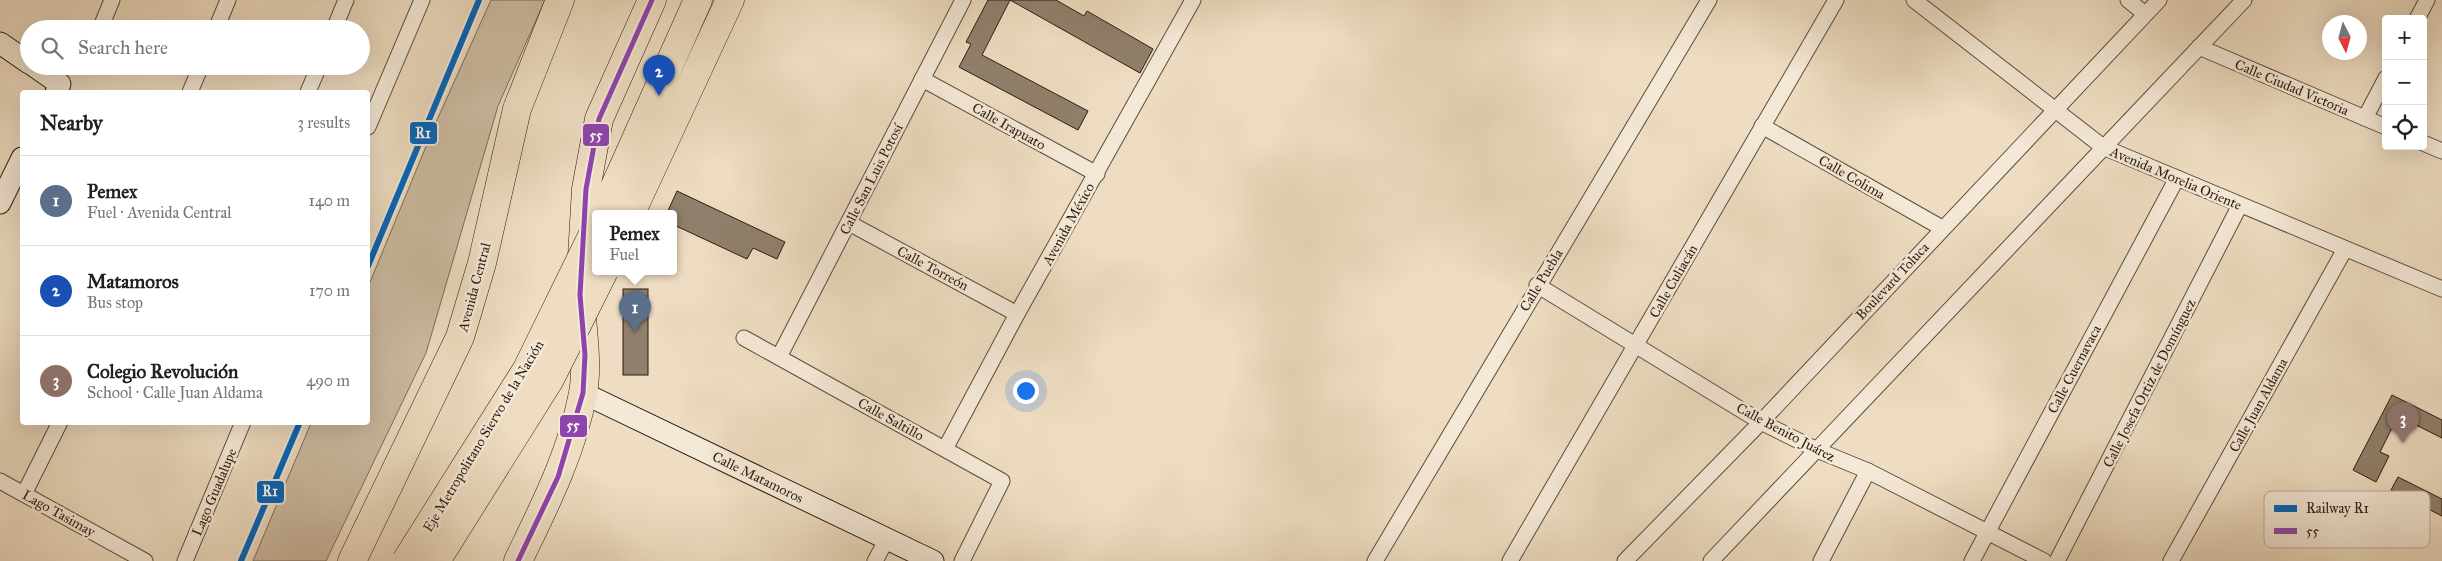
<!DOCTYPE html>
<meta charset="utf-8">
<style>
body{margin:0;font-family:"IM FELL Great Primer",serif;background:#f2f2f2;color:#202124}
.controls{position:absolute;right:15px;top:15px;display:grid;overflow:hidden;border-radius:5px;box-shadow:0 5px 20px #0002}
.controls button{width:45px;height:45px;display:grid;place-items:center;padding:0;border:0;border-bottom:1px solid #e0e0e0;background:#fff;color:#202124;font:25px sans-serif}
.compass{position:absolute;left:2322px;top:15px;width:45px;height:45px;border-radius:50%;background:#fff;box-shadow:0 5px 20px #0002;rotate:174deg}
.you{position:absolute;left:1025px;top:390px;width:18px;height:18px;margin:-12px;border:4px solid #fff;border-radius:50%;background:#1a73e8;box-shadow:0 0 0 8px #1a73e833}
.badge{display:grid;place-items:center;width:32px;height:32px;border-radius:50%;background:#2563eb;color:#fff;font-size:16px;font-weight:700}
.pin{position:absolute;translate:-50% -41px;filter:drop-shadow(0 1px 2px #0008)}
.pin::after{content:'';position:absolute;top:26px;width:18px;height:15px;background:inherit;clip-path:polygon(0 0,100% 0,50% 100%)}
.popup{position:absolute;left:592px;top:210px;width:85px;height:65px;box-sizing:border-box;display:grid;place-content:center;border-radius:5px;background:#fff;filter:drop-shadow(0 1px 4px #0005);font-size:16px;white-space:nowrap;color:#757577}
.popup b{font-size:19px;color:#202124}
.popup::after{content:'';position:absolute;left:50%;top:100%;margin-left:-10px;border:10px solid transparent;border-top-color:#fff}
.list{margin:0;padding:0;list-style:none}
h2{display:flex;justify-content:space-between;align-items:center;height:65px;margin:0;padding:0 20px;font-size:21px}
h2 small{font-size:16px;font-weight:400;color:#757577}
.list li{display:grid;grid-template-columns:32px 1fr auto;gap:15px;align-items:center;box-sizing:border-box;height:90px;padding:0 20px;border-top:1px solid #e0e0e0}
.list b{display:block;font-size:19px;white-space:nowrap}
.list p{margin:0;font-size:16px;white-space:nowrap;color:#757577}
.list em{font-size:16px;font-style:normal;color:#757577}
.icon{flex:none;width:28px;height:28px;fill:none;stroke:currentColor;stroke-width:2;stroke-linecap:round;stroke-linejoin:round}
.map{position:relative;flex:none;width:2442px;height:561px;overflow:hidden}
.search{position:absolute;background:#fff;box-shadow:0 5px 20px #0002;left:20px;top:20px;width:350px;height:55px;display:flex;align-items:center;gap:12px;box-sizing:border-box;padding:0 18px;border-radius:28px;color:#757577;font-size:19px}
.panel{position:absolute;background:#fff;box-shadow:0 5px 20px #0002;left:20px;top:90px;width:350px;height:335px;border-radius:5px}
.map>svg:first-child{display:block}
</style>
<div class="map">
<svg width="2442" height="561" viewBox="0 0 2442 561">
<rect width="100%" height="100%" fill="#eeddc2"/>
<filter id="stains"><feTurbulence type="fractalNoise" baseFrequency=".004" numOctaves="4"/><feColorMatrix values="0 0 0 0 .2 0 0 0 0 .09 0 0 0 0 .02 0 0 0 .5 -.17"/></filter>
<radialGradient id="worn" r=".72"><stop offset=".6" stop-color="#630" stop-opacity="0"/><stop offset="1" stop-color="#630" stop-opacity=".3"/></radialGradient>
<polygon fill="#cdbca4" stroke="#7c6c5a" points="491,0 545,0 498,106 426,353 326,561 253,561 311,423 368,422 368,287 437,120"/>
<g fill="#90806c" stroke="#2b1b0f">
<polygon points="988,0 1056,0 1084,16 1087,11 1153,49 1140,73 1010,0 982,55 1088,111 1078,130 959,67 971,44 966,42"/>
<polygon points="677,191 785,242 777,259 753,248 747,259 674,225 674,213 667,213"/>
<rect x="623" y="289" width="25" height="86"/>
<polygon points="2392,395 2442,420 2442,438 2398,416 2380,452 2389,456 2376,482 2353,470"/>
<polygon points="2398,477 2442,499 2442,516 2391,490"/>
</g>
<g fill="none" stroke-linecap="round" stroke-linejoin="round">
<defs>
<g id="street">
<polyline points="1914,0 2103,147 2442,289"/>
<polyline points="2128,0 2145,14"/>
<polyline points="2417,19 2427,0"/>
<polyline points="100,29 112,0"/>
<polyline points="216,29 228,0"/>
<polyline points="334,29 346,0"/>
<polyline points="2199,47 2386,127"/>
<polyline points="922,79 1097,174"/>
<polyline points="190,92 201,66"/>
<polyline points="308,92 319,66"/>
<polyline points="2365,118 2386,78"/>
<polyline points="1762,126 1942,228"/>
<polyline points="368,127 422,0"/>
<polyline points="2423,143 2442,151"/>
<polyline points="849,223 1017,314"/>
<polyline points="1537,285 1761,422 1817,450 1868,471 2044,561"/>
<polyline points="744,338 1002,481 962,561"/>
<polyline points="779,357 963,0"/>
<polyline points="945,449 1017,314 1193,0"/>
<polyline points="0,481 145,561"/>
<polyline points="24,494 60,422"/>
<polyline points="185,561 243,422"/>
<polyline points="875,561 887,539"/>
<polyline points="1375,561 1709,0"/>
<polyline points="1510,561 1836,0"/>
<polyline points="1625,561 1761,422 2159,0"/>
<polyline points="1711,561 2244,0"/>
<polyline points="1821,561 1868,471"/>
<polyline points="1972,561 2177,178"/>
<polyline points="2057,561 2240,205"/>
<polyline points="2171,561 2345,249"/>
</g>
<g id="secondary">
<polyline points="0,43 29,63"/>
<polyline points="34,66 60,84 56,92"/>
<polyline points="0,203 22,158"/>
<polyline points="583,393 933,561"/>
</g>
<g id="highway">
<polyline points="603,213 698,0"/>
<polyline points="631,213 730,0"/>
<polyline points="582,257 586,189 599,119 652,0"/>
<polyline points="352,561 460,337 482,263 517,109 560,0"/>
<path d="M518,561c26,-54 54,-108 65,-168 5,-28 0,-59 -2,-88"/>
</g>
</defs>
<use href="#street" stroke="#5c4c3c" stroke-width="17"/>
<use href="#secondary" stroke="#2b1b0f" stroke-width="23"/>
<use href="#highway" stroke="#2b1b0f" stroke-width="29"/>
<use href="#street" stroke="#f4e9d7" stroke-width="15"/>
<use href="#secondary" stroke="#f4e9d7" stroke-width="21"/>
<use href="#highway" stroke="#eeddc2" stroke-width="28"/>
<defs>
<g id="highway-bridge">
<polyline points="406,561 527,369 596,228"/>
<polyline points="436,561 550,379 604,271"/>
</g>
</defs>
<use href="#highway-bridge" stroke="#2b1b0f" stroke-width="29" stroke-linecap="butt"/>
<use href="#highway-bridge" stroke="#eeddc2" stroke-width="28"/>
<defs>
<polyline id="bus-1" points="518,561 558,477 583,393 585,355 580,295 586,189 599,119 652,0"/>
</defs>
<use href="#bus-1" stroke="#f4e9d7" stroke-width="9"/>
<use href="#bus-1" stroke="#8e44ad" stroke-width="5"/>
<defs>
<g id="rail-1">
<polyline points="368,266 479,0"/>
<polyline points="241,561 300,422"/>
</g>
</defs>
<use href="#rail-1" stroke="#f4e9d7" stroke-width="10"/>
<use href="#rail-1" stroke="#0065bd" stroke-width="6"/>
</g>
<g text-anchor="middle" stroke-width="5" stroke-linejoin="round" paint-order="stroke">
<g font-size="14" fill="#2b1b0f" stroke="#f4e9d7">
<text transform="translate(2292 87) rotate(23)" y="5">Calle Ciudad Victoria</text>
<text transform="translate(1009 126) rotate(29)" y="5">Calle Irapuato</text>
<text transform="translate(1852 177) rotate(30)" y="5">Calle Colima</text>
<text transform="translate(2176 178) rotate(23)" y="5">Avenida Morelia Oriente</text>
<text transform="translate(871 179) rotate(-63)" y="5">Calle San Luis Potosí</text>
<text transform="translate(1068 224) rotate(-61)" y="5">Avenida México</text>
<text transform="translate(933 268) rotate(28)" y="5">Calle Torreón</text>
<text transform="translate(1541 280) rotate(-59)" y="5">Calle Puebla</text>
<text transform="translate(1673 281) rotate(-60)" y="5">Calle Culiacán</text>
<text transform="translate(1892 281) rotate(-47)" y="5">Boulevard Toluca</text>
<text transform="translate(474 287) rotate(-75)" y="5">Avenida Central</text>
<text transform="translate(2074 369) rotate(-62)" y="5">Calle Cuernavaca</text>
<text transform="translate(2149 383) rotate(-63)" y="5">Calle Josefa Ortiz de Domínguez</text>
<text transform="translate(2258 405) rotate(-61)" y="5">Calle Juan Aldama</text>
<text transform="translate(891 419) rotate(29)" y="5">Calle Saltillo</text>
<text transform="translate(1786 432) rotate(28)" y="5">Calle Benito Juárez</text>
<text transform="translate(483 436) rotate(-59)" y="5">Eje Metropolitano Siervo de la Nación</text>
<text transform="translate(758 477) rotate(26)" y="5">Calle Matamoros</text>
<text transform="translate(214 492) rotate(-67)" y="5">Lago Guadalupe</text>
<text transform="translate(59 513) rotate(29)" y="5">Lago Tasimay</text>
</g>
</g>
<rect x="2264" y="491" width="166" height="57" rx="8" fill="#f4e9d7" stroke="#b8ab9b" stroke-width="1"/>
<rect x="2274" y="505" width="23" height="7" fill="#0065bd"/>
<rect x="2274" y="528" width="23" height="6" fill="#8e44ad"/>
<g font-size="14" fill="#2b1b0f">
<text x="2306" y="513">Railway R1</text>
<text x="2306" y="536">55</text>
</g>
<g stroke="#f4e9d7" stroke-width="2">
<rect x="409" y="121" width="29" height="24" rx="5" fill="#0065bd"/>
<rect x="582" y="123" width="28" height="24" rx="5" fill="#8e44ad"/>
<rect x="559" y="414" width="29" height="24" rx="5" fill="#8e44ad"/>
<rect x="256" y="480" width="29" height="24" rx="5" fill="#0065bd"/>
</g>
<g font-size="14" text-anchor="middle" font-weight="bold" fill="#fff">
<text x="423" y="138">R1</text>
<text x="596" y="140">55</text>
<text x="573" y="430">55</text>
<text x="270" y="496">R1</text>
</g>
<rect width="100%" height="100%" filter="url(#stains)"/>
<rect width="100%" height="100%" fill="url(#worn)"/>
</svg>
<div class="controls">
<button>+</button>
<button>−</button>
<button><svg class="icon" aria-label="locate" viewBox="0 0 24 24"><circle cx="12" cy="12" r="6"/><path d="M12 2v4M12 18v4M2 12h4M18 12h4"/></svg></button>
</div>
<svg class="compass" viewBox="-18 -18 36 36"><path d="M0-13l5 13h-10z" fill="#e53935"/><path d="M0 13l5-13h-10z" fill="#757577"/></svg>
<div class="you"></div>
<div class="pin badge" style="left:635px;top:332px;background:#5c6f8a">1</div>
<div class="popup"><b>Pemex</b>Fuel</div>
<div class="pin badge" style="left:659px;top:96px;background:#1a4fb4">2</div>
<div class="pin badge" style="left:2403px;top:443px;background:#8d6e63">3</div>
<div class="search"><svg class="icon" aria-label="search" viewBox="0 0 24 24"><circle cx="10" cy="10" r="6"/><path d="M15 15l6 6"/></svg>Search here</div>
<section class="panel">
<h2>Nearby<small>3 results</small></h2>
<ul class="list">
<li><span class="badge" style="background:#5c6f8a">1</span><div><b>Pemex</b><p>Fuel · Avenida Central</p></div><em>140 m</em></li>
<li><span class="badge" style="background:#1a4fb4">2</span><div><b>Matamoros</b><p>Bus stop</p></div><em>170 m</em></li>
<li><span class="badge" style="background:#8d6e63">3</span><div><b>Colegio Revolución</b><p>School · Calle Juan Aldama</p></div><em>490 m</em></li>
</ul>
</section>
</div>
